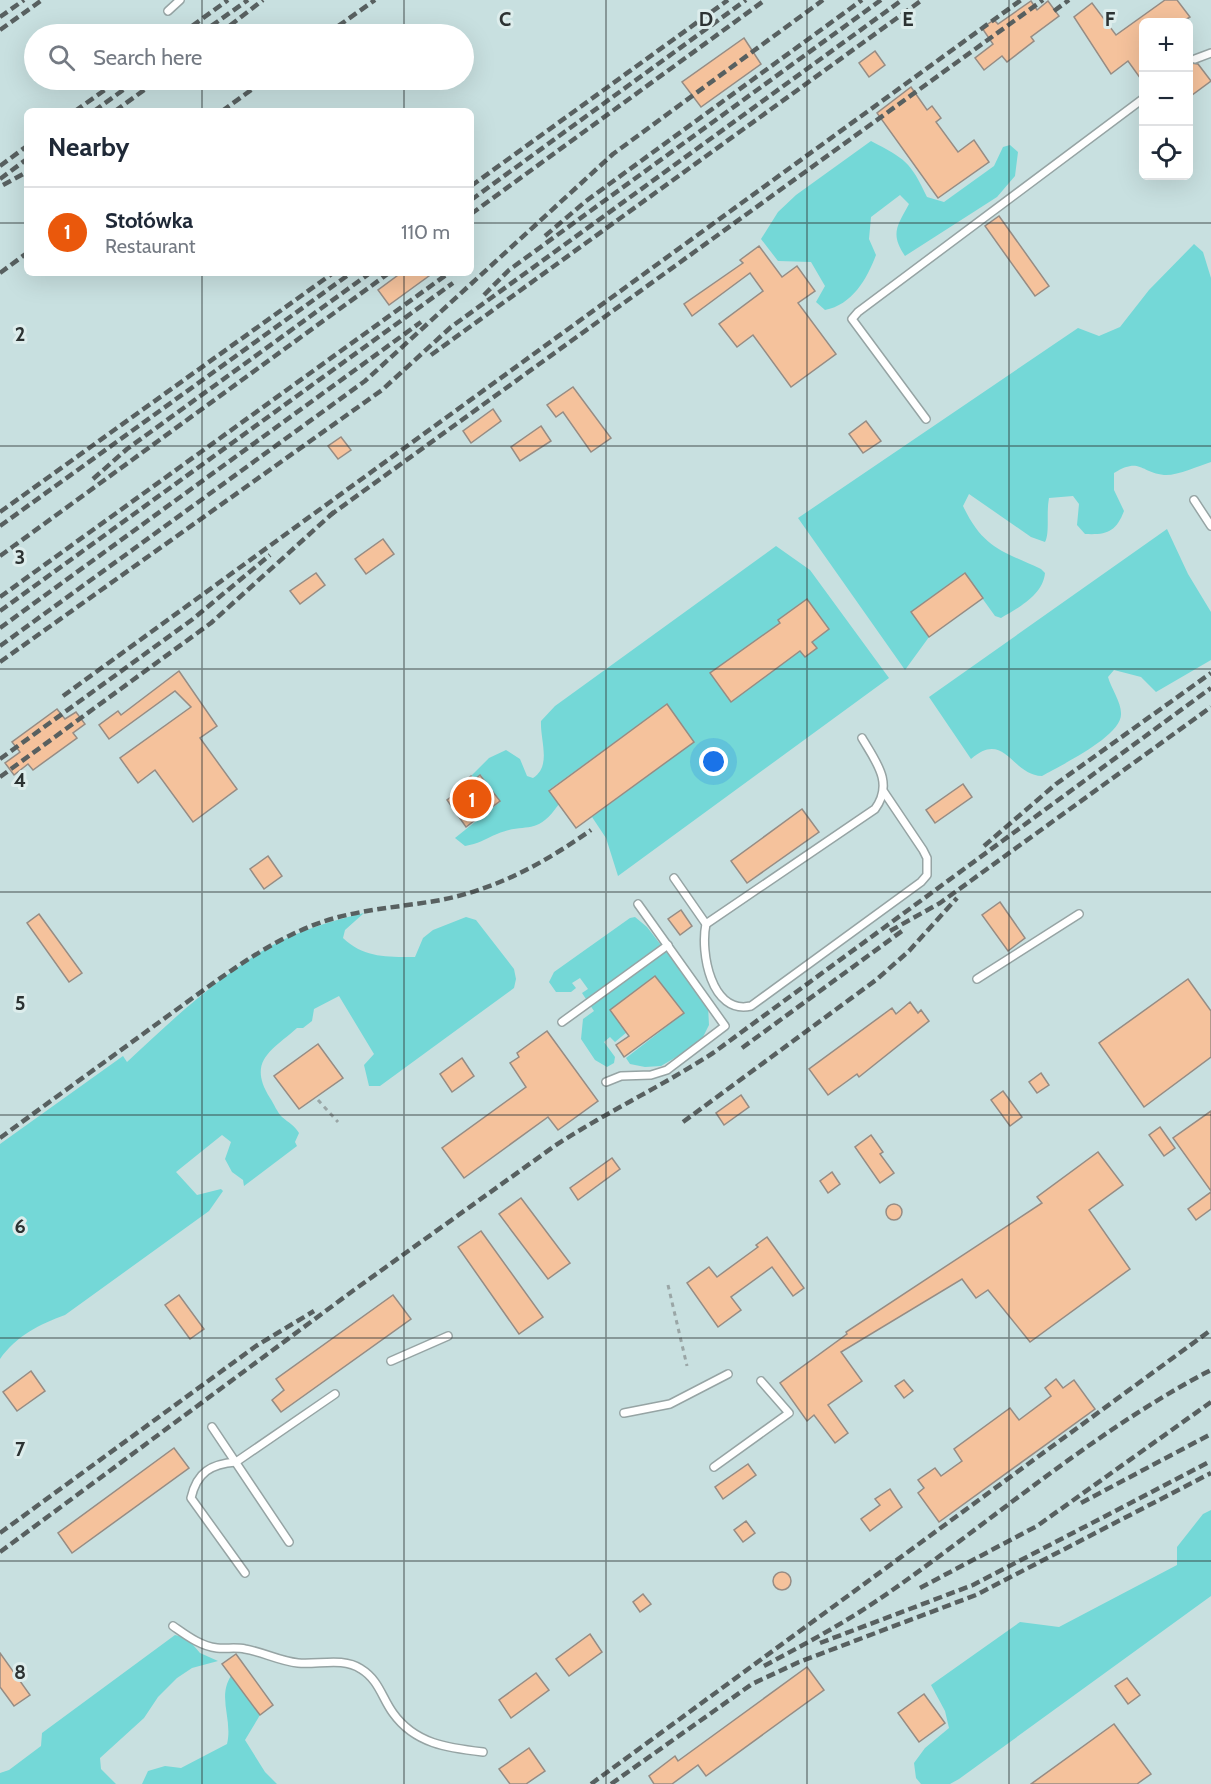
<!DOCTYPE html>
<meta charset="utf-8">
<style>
body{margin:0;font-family:Cabin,sans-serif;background:#f2f2f3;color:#1f2937}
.controls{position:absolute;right:18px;top:18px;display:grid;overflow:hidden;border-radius:9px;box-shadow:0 6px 24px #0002}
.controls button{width:54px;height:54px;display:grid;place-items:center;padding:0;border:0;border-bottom:2px solid #e0e1e3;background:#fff;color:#1f2937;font:30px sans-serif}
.you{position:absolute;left:714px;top:762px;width:21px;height:21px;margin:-15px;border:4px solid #fff;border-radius:50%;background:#1a73e8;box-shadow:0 0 0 9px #1a73e833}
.badge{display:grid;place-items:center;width:39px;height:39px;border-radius:50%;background:#ea580c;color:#fff;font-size:20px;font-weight:700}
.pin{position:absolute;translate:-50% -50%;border:3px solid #fff;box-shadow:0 2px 6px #0006}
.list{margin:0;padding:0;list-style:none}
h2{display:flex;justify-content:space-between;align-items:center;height:78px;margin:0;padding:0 24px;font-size:26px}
h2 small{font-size:20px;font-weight:400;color:#747a83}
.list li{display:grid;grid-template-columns:39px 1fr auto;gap:18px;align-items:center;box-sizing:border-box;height:90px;padding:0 24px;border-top:2px solid #e0e1e3}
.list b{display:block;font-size:22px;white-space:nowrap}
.list p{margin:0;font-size:20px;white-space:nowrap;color:#747a83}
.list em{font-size:20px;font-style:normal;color:#747a83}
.icon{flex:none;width:33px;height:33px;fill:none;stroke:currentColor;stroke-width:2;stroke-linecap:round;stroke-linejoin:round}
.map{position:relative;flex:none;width:1211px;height:1784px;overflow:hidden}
.search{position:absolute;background:#fff;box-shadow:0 6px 24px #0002;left:24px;top:24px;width:450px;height:66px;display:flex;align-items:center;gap:15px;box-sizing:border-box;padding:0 21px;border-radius:33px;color:#747a83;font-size:22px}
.panel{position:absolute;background:#fff;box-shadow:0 6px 24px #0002;left:24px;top:108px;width:450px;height:168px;border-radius:9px}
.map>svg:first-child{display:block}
</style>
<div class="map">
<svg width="1211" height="1784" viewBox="0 0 1211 1784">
<rect width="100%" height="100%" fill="#ddedec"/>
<path fill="#c8e0e0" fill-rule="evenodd" d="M0,0h1211v1784h-1211zM1144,22h44v154h-44zM34,34h430v46h-430zM27,111h444v162h-444z"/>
<g fill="#74d8d7">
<path d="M871,141c34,18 39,20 56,56l17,5 50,-36 9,-19 7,-2 8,7 -3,24 -18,21 -92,59c-15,-22 -8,-30 4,-52l-9,-9 -29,22 -2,22 7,16c-9,24 -24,50 -51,55l-9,-8 9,-16 -14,-24 -33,-1 -17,-22 17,-27 18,-17z"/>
<path d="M1194,244l9,8 8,26v184c-13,4 -34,14 -47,13 -24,-3 -24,-18 -50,-2v17l10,21c-8,21 -17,24 -39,23l-8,-9 2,-21 -6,-8 -24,2c-3,15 1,34 -4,44l-14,-5 -62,-43 -6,12c20,42 39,45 78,63l4,4c-2,22 -27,35 -44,45l-6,-2 -31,-43 -52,39 17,25 -24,33 -107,-152 280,-190 21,8 21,-9 29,-37z"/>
<path d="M1167,529l21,45 23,38v48l-55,32 -15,-15 -27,-7 -6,7c3,11 13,25 13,36 2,23 -60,52 -79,63 -30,0 -37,-47 -71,-17l-42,-62z"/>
<path d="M776,546l34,24 79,108 -271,198 -12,-38 -14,-21 102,-75 -27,-38 -118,86 10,14c-24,34 -31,17 -62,30 -12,5 -19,10 -32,12l-10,-8 45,-36 -19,-27 -7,5 -3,-4 18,-18 17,-8 14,9 7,17 6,2c19,-12 7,-38 8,-57l14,-15z"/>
<path d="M364,913l-19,17 -2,8c21,20 44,19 72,19l8,-19 10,-8 33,-13 10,3 38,49 2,10 -2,9 -134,98h-11l-5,-21 10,-11 -35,-58 -25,13 -2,12 -9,7h-6c-26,23 -50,33 -27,70 4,6 7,14 12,19 7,6 12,8 17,16l-4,9 2,4 -53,40 -1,-6 -11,-8 -7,-13 6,-17 -9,-7 -46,37 21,23 24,-6 2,2 -14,20 -144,104c-25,9 -49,21 -65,44v-215l123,-88 4,6c44,-41 89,-84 142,-115 30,-17 63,-26 95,-34z"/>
<polygon points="635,917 647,927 708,1006 709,1025 700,1043 661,1066 645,1067 630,1064 626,1058 684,1013 655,976 610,1010 627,1032 615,1042 610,1037 604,1042 615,1057 614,1063 607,1067 595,1060 581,1039 583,1019 594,1011 582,993 588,989 580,978 572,983 576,988 571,992 556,992 549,982 554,972 630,918"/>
<polygon points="1211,1510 1211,1596 959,1779 950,1784 921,1784 916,1778 914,1763 925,1748 949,1728 945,1711 931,1685 1020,1622 1059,1627 1177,1565 1177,1547 1203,1514"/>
<polygon points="175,1635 187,1638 200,1653 218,1661 192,1668 177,1678 158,1697 144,1718 100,1758 101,1769 116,1784 0,1784 0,1773 9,1770 41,1746 42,1733"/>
<path d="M231,1676l29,39 -15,25 20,32 12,12h-135l6,-13 17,-5 16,2 46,-24c6,-24 -10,-47 4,-68z"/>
</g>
<g fill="#f5c29c" stroke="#968c84" stroke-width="1.5">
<polygon points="1165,0 1177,0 1190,17 1182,22 1143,22 1143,82 1128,61 1111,74 1074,17 1092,3 1116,35"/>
<polygon points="1031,1 1037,10 1048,1 1059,16 1031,37 1034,41 1007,62 1002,56 984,70 975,58 993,44 982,28 994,20 998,24"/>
<polygon points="744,38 761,64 701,107 682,82"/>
<polygon points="875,51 885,65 869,77 859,63"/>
<polygon points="1188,51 1191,63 1198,64 1211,81 1188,98"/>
<polygon points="911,87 927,110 932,106 941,118 936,122 958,152 974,140 989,162 938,198 877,113"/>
<polygon points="999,216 1049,286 1035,296 985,226"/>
<polygon points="759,246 782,277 797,266 815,291 798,303 836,354 791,387 753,335 737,347 719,324 763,291 750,273 692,316 684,304 743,263 740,260"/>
<polygon points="401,273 433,273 389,305 378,290"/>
<polygon points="573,387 611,438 591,452 563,412 556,417 547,405"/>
<polygon points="493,409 501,421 471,443 463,431"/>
<polygon points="866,421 881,441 863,453 849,434"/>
<polygon points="541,426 551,441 520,461 511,447"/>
<polygon points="341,437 351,450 338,459 328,446"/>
<polygon points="383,539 394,554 366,574 355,559"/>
<polygon points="316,573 325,585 300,604 290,591"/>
<polygon points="965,573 983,598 929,637 911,612"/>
<polygon points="807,599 829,629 812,642 817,648 805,657 800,651 731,702 710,673 780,623 778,620"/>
<polygon points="179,671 217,726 200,738 237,789 193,822 155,770 138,783 120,758 191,707 175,691 109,739 99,725 118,711 121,715"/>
<polygon points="667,704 694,742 576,828 549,791"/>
<polygon points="57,709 65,719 76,712 85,724 73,733 77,738 33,770 28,764 14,775 5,763 20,752 12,742"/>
<polygon points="480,775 500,801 466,827 447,800 455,794 453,790 471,776 474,780"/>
<polygon points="963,784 972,797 935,823 926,810"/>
<polygon points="802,809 819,832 747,883 731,861"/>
<polygon points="268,856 282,876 264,889 250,869"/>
<polygon points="1000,902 1025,938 1008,951 982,915"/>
<polygon points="681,910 692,926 680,935 668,919"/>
<polygon points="39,914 82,973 69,982 27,923"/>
<polygon points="655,976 684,1013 624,1057 616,1045 629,1036 610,1010"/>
<polygon points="1188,979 1211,1011 1211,1057 1144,1107 1099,1043"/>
<polygon points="910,1002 918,1013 921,1010 929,1021 859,1077 857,1074 828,1095 809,1069 892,1008 896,1014"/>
<polygon points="547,1031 598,1101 558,1130 548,1117 464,1178 442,1148 526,1087 510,1063 519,1057 517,1053"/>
<polygon points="318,1044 343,1078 299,1109 274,1076"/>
<polygon points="462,1058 474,1076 452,1092 440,1074"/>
<polygon points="1041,1073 1049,1085 1037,1093 1029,1082"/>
<polygon points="1003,1091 1022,1117 1010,1126 991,1100"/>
<polygon points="741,1095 749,1107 724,1125 716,1113"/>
<polygon points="1211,1111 1211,1191 1173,1138"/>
<polygon points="1160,1127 1175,1148 1164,1156 1149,1135"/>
<polygon points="871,1135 883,1152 880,1154 894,1173 880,1183 855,1147"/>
<polygon points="1098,1152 1123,1185 1089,1210 1130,1269 1030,1342 988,1290 976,1298 962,1279 841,1352 862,1381 828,1405 848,1433 835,1443 814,1415 807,1421 780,1383 847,1334 846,1332 1042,1203 1037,1197"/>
<polygon points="612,1158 620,1169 578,1200 570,1188"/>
<polygon points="832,1172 840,1184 828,1193 820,1181"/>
<polygon points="1211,1192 1211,1209 1196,1220 1188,1209"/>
<polygon points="521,1198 570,1263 548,1279 499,1214"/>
<circle cx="894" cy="1212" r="8"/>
<polygon points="481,1231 543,1317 519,1334 458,1247"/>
<polygon points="767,1237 804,1288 793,1296 772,1267 731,1297 741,1310 718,1327 687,1283 709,1267 717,1277 758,1247 756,1245"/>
<polygon points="179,1295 204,1329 190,1339 165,1305"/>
<polygon points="393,1295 411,1319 281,1412 272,1400 284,1390 276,1379"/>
<polygon points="31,1371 45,1391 17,1411 3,1392"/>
<polygon points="1056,1379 1063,1388 1074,1380 1095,1409 939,1522 918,1493 924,1488 918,1480 935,1468 941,1476 962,1461 954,1449 1010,1408 1019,1420 1051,1396 1045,1388"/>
<polygon points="904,1380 913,1391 904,1398 895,1386"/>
<polygon points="174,1448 189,1468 72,1553 58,1533"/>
<polygon points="748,1464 756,1475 723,1499 715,1487"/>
<polygon points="890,1489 902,1507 870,1531 861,1519 880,1505 875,1499"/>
<polygon points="746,1521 755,1533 743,1542 734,1530"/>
<circle cx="782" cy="1581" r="9"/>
<polygon points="643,1594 651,1604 640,1612 633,1602"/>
<polygon points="590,1634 602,1652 569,1676 556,1659"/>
<polygon points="0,1653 30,1695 14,1706 0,1687"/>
<polygon points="236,1654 273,1705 260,1715 222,1664"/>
<polygon points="807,1667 824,1690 706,1776 698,1765 672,1784 654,1784 649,1776 675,1756 678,1761"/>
<polygon points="536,1673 549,1690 511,1718 499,1700"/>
<polygon points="1127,1678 1140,1695 1128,1704 1115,1686"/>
<polygon points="924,1694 945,1723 919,1742 898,1713"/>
<polygon points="1114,1724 1151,1774 1137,1784 1031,1784"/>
<polygon points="529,1748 545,1771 526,1784 510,1784 499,1769"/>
</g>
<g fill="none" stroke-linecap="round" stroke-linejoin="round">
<defs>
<g id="service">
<polyline points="168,11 180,0"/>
<polyline points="1195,59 1211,53"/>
<polyline points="926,419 852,319 858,312 1144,98"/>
<polyline points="1194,500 1211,526"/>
<path d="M674,878l32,46 169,-115c19,-26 1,-47 -13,-71"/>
<path d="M706,924c-6,28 5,91 45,82l170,-124 6,-7v-17l-4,-8 -39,-58"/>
<polyline points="977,979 1079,914"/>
<polyline points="562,1022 668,945"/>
<polyline points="606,1082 621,1076 651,1075 667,1070 725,1026 638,904"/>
<polyline points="391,1361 448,1336"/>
<polyline points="624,1413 670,1404 728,1374"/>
<polyline points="212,1427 289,1542"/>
<polyline points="714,1467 789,1413 761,1381"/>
<path d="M245,1573l-54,-75c6,-26 20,-34 45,-36l99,-68"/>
<path d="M173,1626c13,9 27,20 44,22 9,1 19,-1 28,1 18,3 34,12 53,14 20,2 45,-6 63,6 18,11 21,29 32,44 22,31 55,35 90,39"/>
</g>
</defs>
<use href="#service" stroke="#96a4a4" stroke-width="10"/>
<g stroke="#9aa6a6" stroke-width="3" stroke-dasharray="4.5 4.5" stroke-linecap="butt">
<polyline points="318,1100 338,1122"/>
<polyline points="668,1285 687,1366"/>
</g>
<use href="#service" stroke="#fff" stroke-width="7"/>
<g stroke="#586060" stroke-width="4.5" stroke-dasharray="9 4.5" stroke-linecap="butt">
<polyline points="1054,11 1069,0"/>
<polyline points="0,17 24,0"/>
<polyline points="0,30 42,0"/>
<polyline points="181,34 228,0"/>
<polyline points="200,34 248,0"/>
<polyline points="219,34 263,0"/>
<polyline points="327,34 375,0"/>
<polyline points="75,111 119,80"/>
<polyline points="94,111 137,80"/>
<polyline points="115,111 158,80"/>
<polyline points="222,111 265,80"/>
<polyline points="0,166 27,146"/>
<polyline points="0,179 27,159"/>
<polyline points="3,185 27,172"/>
<polyline points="471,186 728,0"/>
<polyline points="471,200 746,0"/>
<polyline points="471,214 765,0"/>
<polyline points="545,236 586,201 862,0"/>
<polyline points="0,273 27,253"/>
<polyline points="484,295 509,270 881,0"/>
<polyline points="431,355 922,0"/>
<polyline points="93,479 127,449 370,273"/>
<polyline points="0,512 333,273"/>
<polyline points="329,516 1043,0"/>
<polyline points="0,526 351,273"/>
<polyline points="0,556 389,273"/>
<polyline points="0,597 446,275"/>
<polyline points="0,611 453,283"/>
<polyline points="0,628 421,322"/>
<polyline points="0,646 365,381 613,154 823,0"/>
<polyline points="0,662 382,390 451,327 902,0"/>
<polyline points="63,696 1021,0"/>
<polyline points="0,759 193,619 270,555"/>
<polyline points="0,777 211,623 334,512"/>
<polyline points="984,846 1056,784 1211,673"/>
<polyline points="890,931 940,903 1211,707"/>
<polyline points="742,1048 902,931"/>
<polyline points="683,1122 876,980 909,951 957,898"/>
<path d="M0,1138c56,-41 113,-82 169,-123 45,-32 90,-68 142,-89 40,-16 82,-18 124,-25 58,-10 108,-37 156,-71"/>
<polyline points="1081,1503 1211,1434"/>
<polyline points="0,1533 256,1346 314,1311"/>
<path d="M0,1552l354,-262 202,-145c51,-33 106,-59 157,-92l498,-365"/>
<polyline points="920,1588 1037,1526 1211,1402"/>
<polyline points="820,1643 973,1585 1211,1461"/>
<path d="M764,1666c39,-21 77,-41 114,-66 111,-76 214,-168 333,-230"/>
<polyline points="591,1784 1211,1330"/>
<polyline points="611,1784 752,1684 799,1662 976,1595 1211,1473"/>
</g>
</g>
<path fill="none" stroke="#2c3232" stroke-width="1.5" stroke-opacity="0.55" d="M202,0v34M404,0v34M606,0v1784M807,0v1784M1009,0v1784M202,80v31M404,80v31M0,223h27M471,223h740M202,273v1511M404,273v1511M0,446h1211M0,669h1211M0,892h1211M0,1115h1211M0,1338h1211M0,1561h1211"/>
<g font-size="20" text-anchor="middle" font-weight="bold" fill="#2c3232" stroke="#ddedec" stroke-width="6" stroke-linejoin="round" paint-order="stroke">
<text x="505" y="26">C</text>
<text x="706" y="26">D</text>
<text x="908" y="26">E</text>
<text x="1110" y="26">F</text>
<text x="20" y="341">2</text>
<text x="20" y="564">3</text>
<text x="20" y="787">4</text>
<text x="20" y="1010">5</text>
<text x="20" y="1233">6</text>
<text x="20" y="1456">7</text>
<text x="20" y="1679">8</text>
</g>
</svg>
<div class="controls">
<button>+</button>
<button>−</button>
<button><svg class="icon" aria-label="locate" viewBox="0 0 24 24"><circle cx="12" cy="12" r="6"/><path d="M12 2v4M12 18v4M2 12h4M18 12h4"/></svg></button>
</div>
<div class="you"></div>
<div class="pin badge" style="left:472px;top:799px">1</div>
<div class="search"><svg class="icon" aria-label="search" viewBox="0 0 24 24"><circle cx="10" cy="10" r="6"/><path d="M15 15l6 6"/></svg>Search here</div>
<section class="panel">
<h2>Nearby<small></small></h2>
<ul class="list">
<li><span class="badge">1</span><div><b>Stołówka</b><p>Restaurant</p></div><em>110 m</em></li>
</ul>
</section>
</div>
